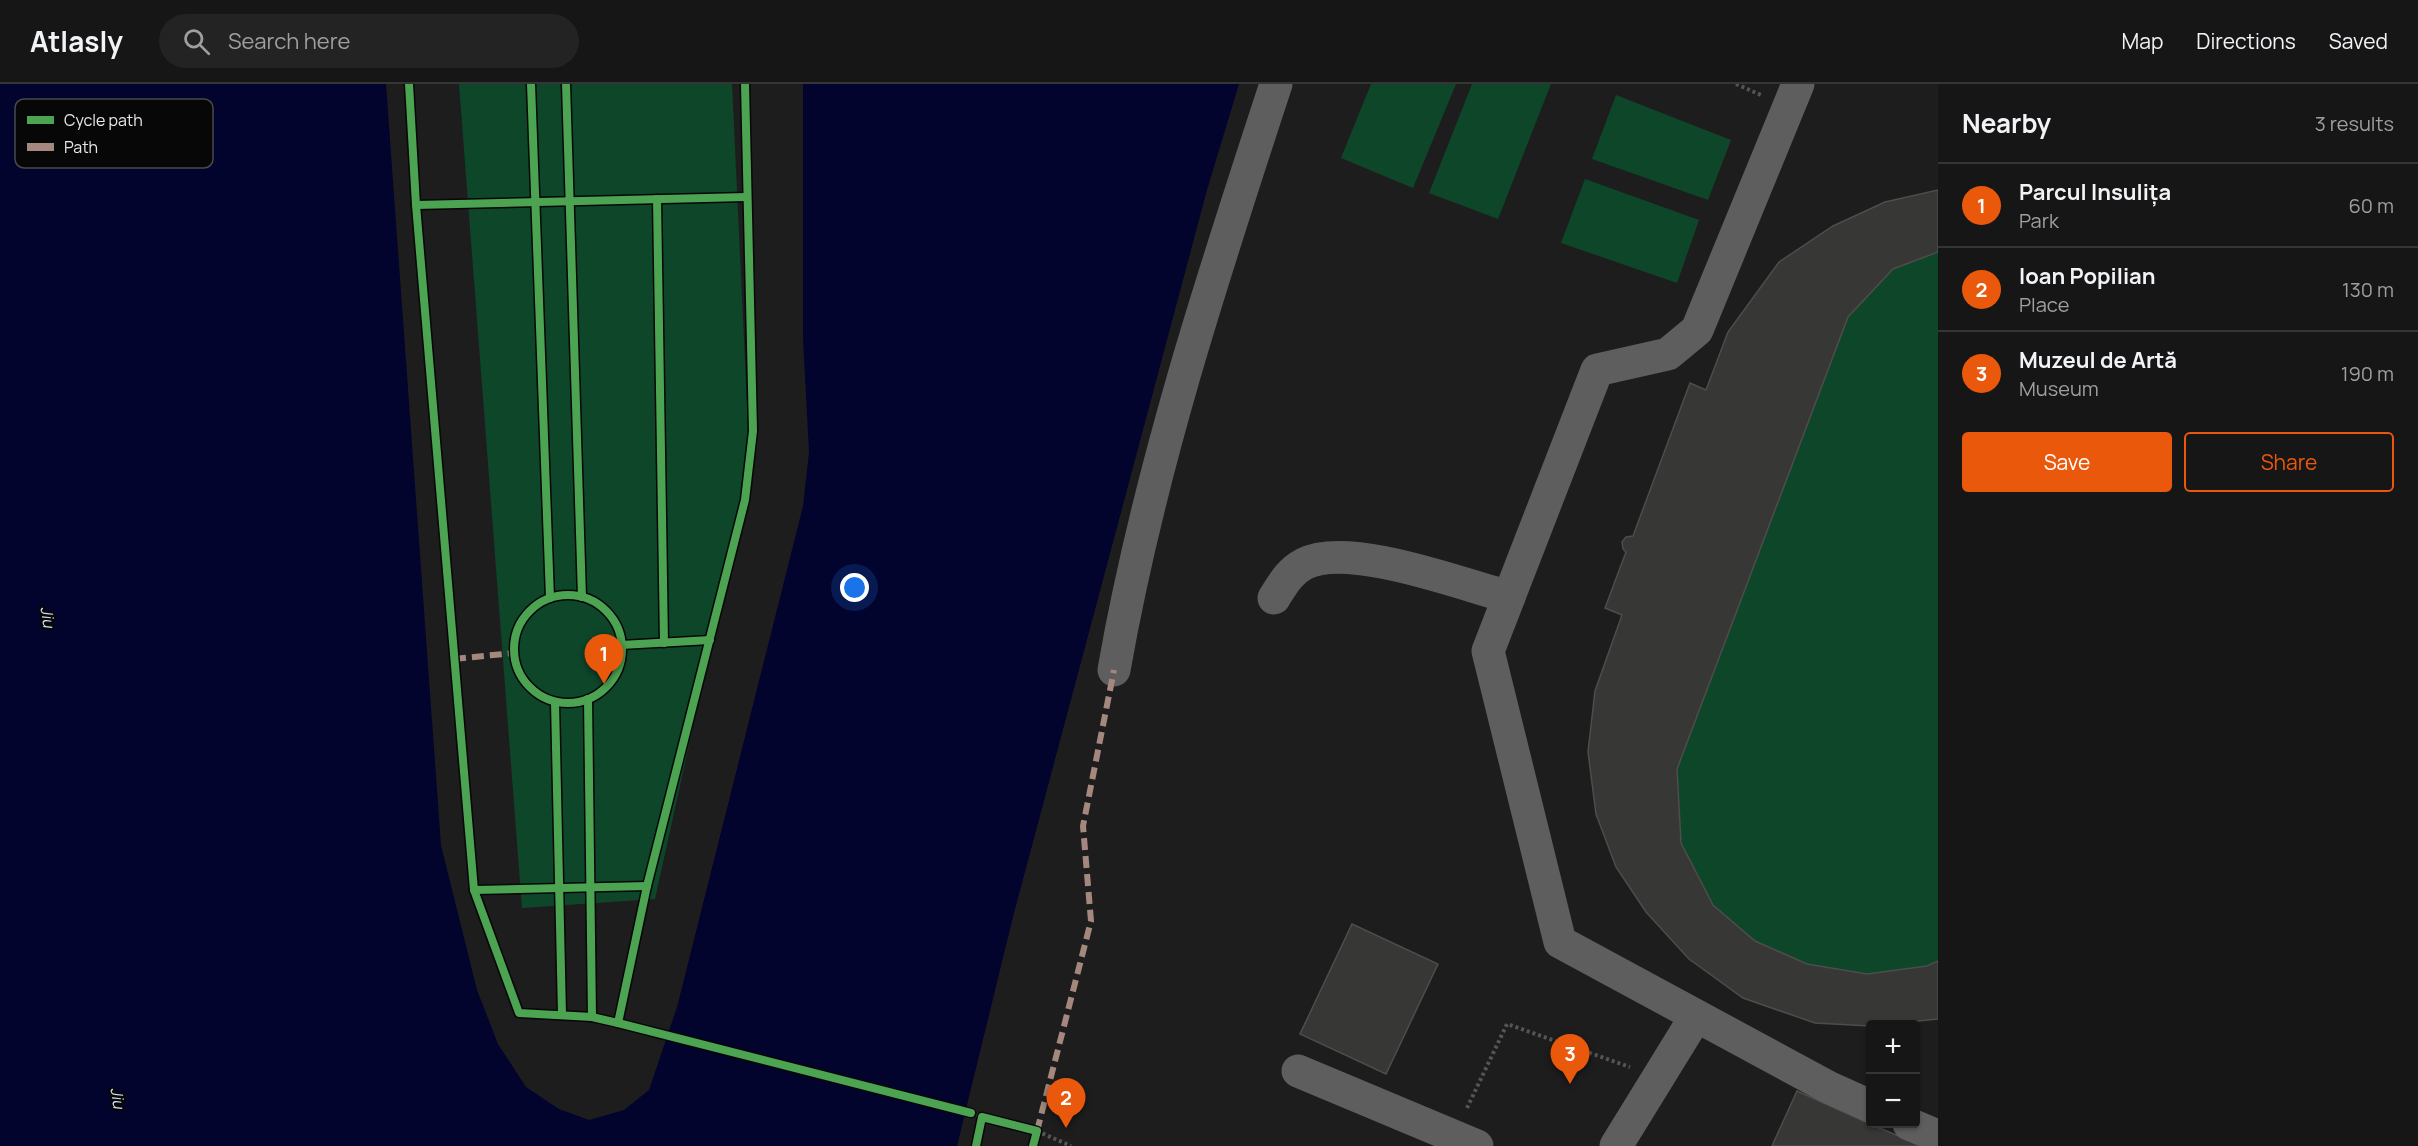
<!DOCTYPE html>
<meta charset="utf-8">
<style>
body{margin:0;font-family:Manrope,sans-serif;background:#232323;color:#f1f3f6}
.controls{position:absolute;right:18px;bottom:18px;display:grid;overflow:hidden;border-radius:6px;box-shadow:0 2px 4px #0004}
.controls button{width:54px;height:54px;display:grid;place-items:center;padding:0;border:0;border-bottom:2px solid #353535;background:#161616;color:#f1f3f6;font:30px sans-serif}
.you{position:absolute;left:855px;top:504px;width:21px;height:21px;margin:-15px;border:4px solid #fff;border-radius:50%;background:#1a73e8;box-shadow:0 0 0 9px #1a73e833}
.badge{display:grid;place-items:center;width:39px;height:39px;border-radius:50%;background:#ea580c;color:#fff;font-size:20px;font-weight:700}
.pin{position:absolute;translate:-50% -50px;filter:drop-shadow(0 2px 3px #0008)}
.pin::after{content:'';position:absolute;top:32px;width:21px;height:18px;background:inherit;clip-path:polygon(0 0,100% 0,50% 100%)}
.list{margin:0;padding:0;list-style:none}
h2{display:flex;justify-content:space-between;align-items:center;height:78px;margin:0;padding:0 24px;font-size:26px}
h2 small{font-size:20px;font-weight:400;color:#9e9fa1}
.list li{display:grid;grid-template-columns:39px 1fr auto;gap:18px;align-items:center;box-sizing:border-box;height:84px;padding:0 24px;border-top:2px solid #353535}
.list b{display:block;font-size:22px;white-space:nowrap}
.list p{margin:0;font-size:20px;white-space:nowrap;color:#9e9fa1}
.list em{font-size:20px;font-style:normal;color:#9e9fa1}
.actions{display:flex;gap:12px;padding:18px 24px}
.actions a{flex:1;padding:14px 0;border:2px solid #ea580c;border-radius:6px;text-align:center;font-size:21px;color:#ea580c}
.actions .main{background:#ea580c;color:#fff}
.icon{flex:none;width:33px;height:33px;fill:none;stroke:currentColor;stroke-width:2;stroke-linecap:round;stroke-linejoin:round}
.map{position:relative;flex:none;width:1938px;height:1062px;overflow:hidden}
header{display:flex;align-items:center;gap:36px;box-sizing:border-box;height:84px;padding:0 30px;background:#161616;border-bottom:2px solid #353535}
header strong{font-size:28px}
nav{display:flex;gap:33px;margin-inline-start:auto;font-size:21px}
.search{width:420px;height:54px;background:#232323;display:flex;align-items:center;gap:15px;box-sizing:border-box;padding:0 21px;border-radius:33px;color:#9e9fa1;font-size:22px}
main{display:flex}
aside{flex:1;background:#161616}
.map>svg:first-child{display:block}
</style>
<header>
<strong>Atlasly</strong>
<div class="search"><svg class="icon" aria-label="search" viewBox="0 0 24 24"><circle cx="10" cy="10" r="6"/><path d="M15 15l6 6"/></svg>Search here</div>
<nav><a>Map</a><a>Directions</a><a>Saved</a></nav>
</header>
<main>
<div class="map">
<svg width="1938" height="1062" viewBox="0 0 1938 1062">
<rect width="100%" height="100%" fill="#1e1d1e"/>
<g fill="#0e462a">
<polygon points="459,0 732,0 750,384 655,815 522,824"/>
<polygon points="1371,0 1456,0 1413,104 1341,74"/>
<polygon points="1472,0 1551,0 1498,135 1429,109"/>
<polygon points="1616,11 1731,56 1708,116 1592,75"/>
<polygon points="1585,95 1699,136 1677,199 1561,159"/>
<polygon points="1938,168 1938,877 1927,882 1867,890 1807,880 1755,857 1713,821 1681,759 1677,685 1848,233 1893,185"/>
</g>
<polygon fill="#03042d" points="0,0 386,0 441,761 477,906 498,960 526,1003 559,1025 589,1036 624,1026 649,1006 677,923 803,422 809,368 803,256 803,0 1239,0 1207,106 1013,833 957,1062 0,1062"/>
<g fill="#373736" stroke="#4e4c4c" stroke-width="1.5">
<polygon points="1938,106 1938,168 1893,185 1848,233 1677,685 1681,759 1713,821 1755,857 1807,880 1867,890 1927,882 1938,877 1938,935 1870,942 1815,939 1743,914 1689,875 1646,828 1616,783 1596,730 1588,668 1595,607 1622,531 1605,524 1626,468 1623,465 1622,458 1626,453 1633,452 1690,299 1706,306 1728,248 1779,178 1833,142 1885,118"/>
<polygon points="1352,840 1438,880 1386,990 1300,950"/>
<polygon points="1797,1007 1870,1040 1922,1062 1772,1062"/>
</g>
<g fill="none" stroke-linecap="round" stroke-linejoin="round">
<g stroke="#555" stroke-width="4" stroke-dasharray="3 3" stroke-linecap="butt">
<polyline points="1736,0 1761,11"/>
<polyline points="1467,1024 1507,940 1630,983"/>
<polyline points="971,1029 982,1033"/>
<polyline points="1037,1047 1071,1062"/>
</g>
<g stroke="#5e5e5e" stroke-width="33">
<polyline points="1798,0 1697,246 1668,270 1597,286 1488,567 1560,858 1828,1003 1870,1022"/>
<path d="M1274,514c9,-14 15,-26 30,-34 44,-23 157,20 205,33"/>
<path d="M1114,586c35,-200 99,-394 162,-586"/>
<polyline points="1298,987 1477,1062"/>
<polyline points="1909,1040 1938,1052"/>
<polyline points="1616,1062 1696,932"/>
</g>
<g stroke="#a5887d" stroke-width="6" stroke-dasharray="12 6" stroke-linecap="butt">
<polyline points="454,575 513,569"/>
<polyline points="1037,1047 1091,837 1083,742 1114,586"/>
</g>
<defs>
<g id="cycleway">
<polyline points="409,0 416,121 474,806 519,929 592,933 618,939"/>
<polyline points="531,0 550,514"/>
<polyline points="566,0 582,513"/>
<polyline points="745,0 753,347 745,416 647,802 618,939 971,1029"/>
<polyline points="657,115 664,559"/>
<polyline points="416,121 746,113"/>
<circle cx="568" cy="565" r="54"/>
<polyline points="621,561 710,556"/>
<polyline points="588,615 592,933"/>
<polyline points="555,618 562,931"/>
<polyline points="474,806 647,802"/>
<polyline points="976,1062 982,1033 1037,1047 1033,1062"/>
</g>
</defs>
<use href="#cycleway" stroke="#070708" stroke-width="11"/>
<use href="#cycleway" stroke="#4ca352" stroke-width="8"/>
</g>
<g text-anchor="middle" stroke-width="4.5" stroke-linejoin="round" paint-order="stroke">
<g font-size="16" font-style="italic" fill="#d4e1f4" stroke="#070708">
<text transform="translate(48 533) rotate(82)" y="6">Jiu</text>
<text transform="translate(118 1014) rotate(82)" y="6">Jiu</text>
</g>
</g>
<rect x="15" y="15" width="198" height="69" rx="9" fill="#070708" stroke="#4a4a4c" stroke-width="1.5"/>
<rect x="27" y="32" width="27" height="8" fill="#4ca352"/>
<rect x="27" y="59" width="27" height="8" fill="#a5887d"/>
<g font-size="16" fill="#e8e7e9">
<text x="64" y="42">Cycle path</text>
<text x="64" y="69">Path</text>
</g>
</svg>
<div class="controls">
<button>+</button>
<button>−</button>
</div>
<div class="you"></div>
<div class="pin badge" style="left:604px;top:600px">1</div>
<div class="pin badge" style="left:1066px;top:1044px">2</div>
<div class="pin badge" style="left:1570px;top:1000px">3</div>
</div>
<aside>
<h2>Nearby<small>3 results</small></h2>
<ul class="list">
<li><span class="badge">1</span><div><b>Parcul Insulița</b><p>Park</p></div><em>60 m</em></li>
<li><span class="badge">2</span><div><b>Ioan Popilian</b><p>Place</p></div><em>130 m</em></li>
<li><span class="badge">3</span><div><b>Muzeul de Artă</b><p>Museum</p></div><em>190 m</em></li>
</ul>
<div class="actions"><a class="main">Save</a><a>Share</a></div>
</aside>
</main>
